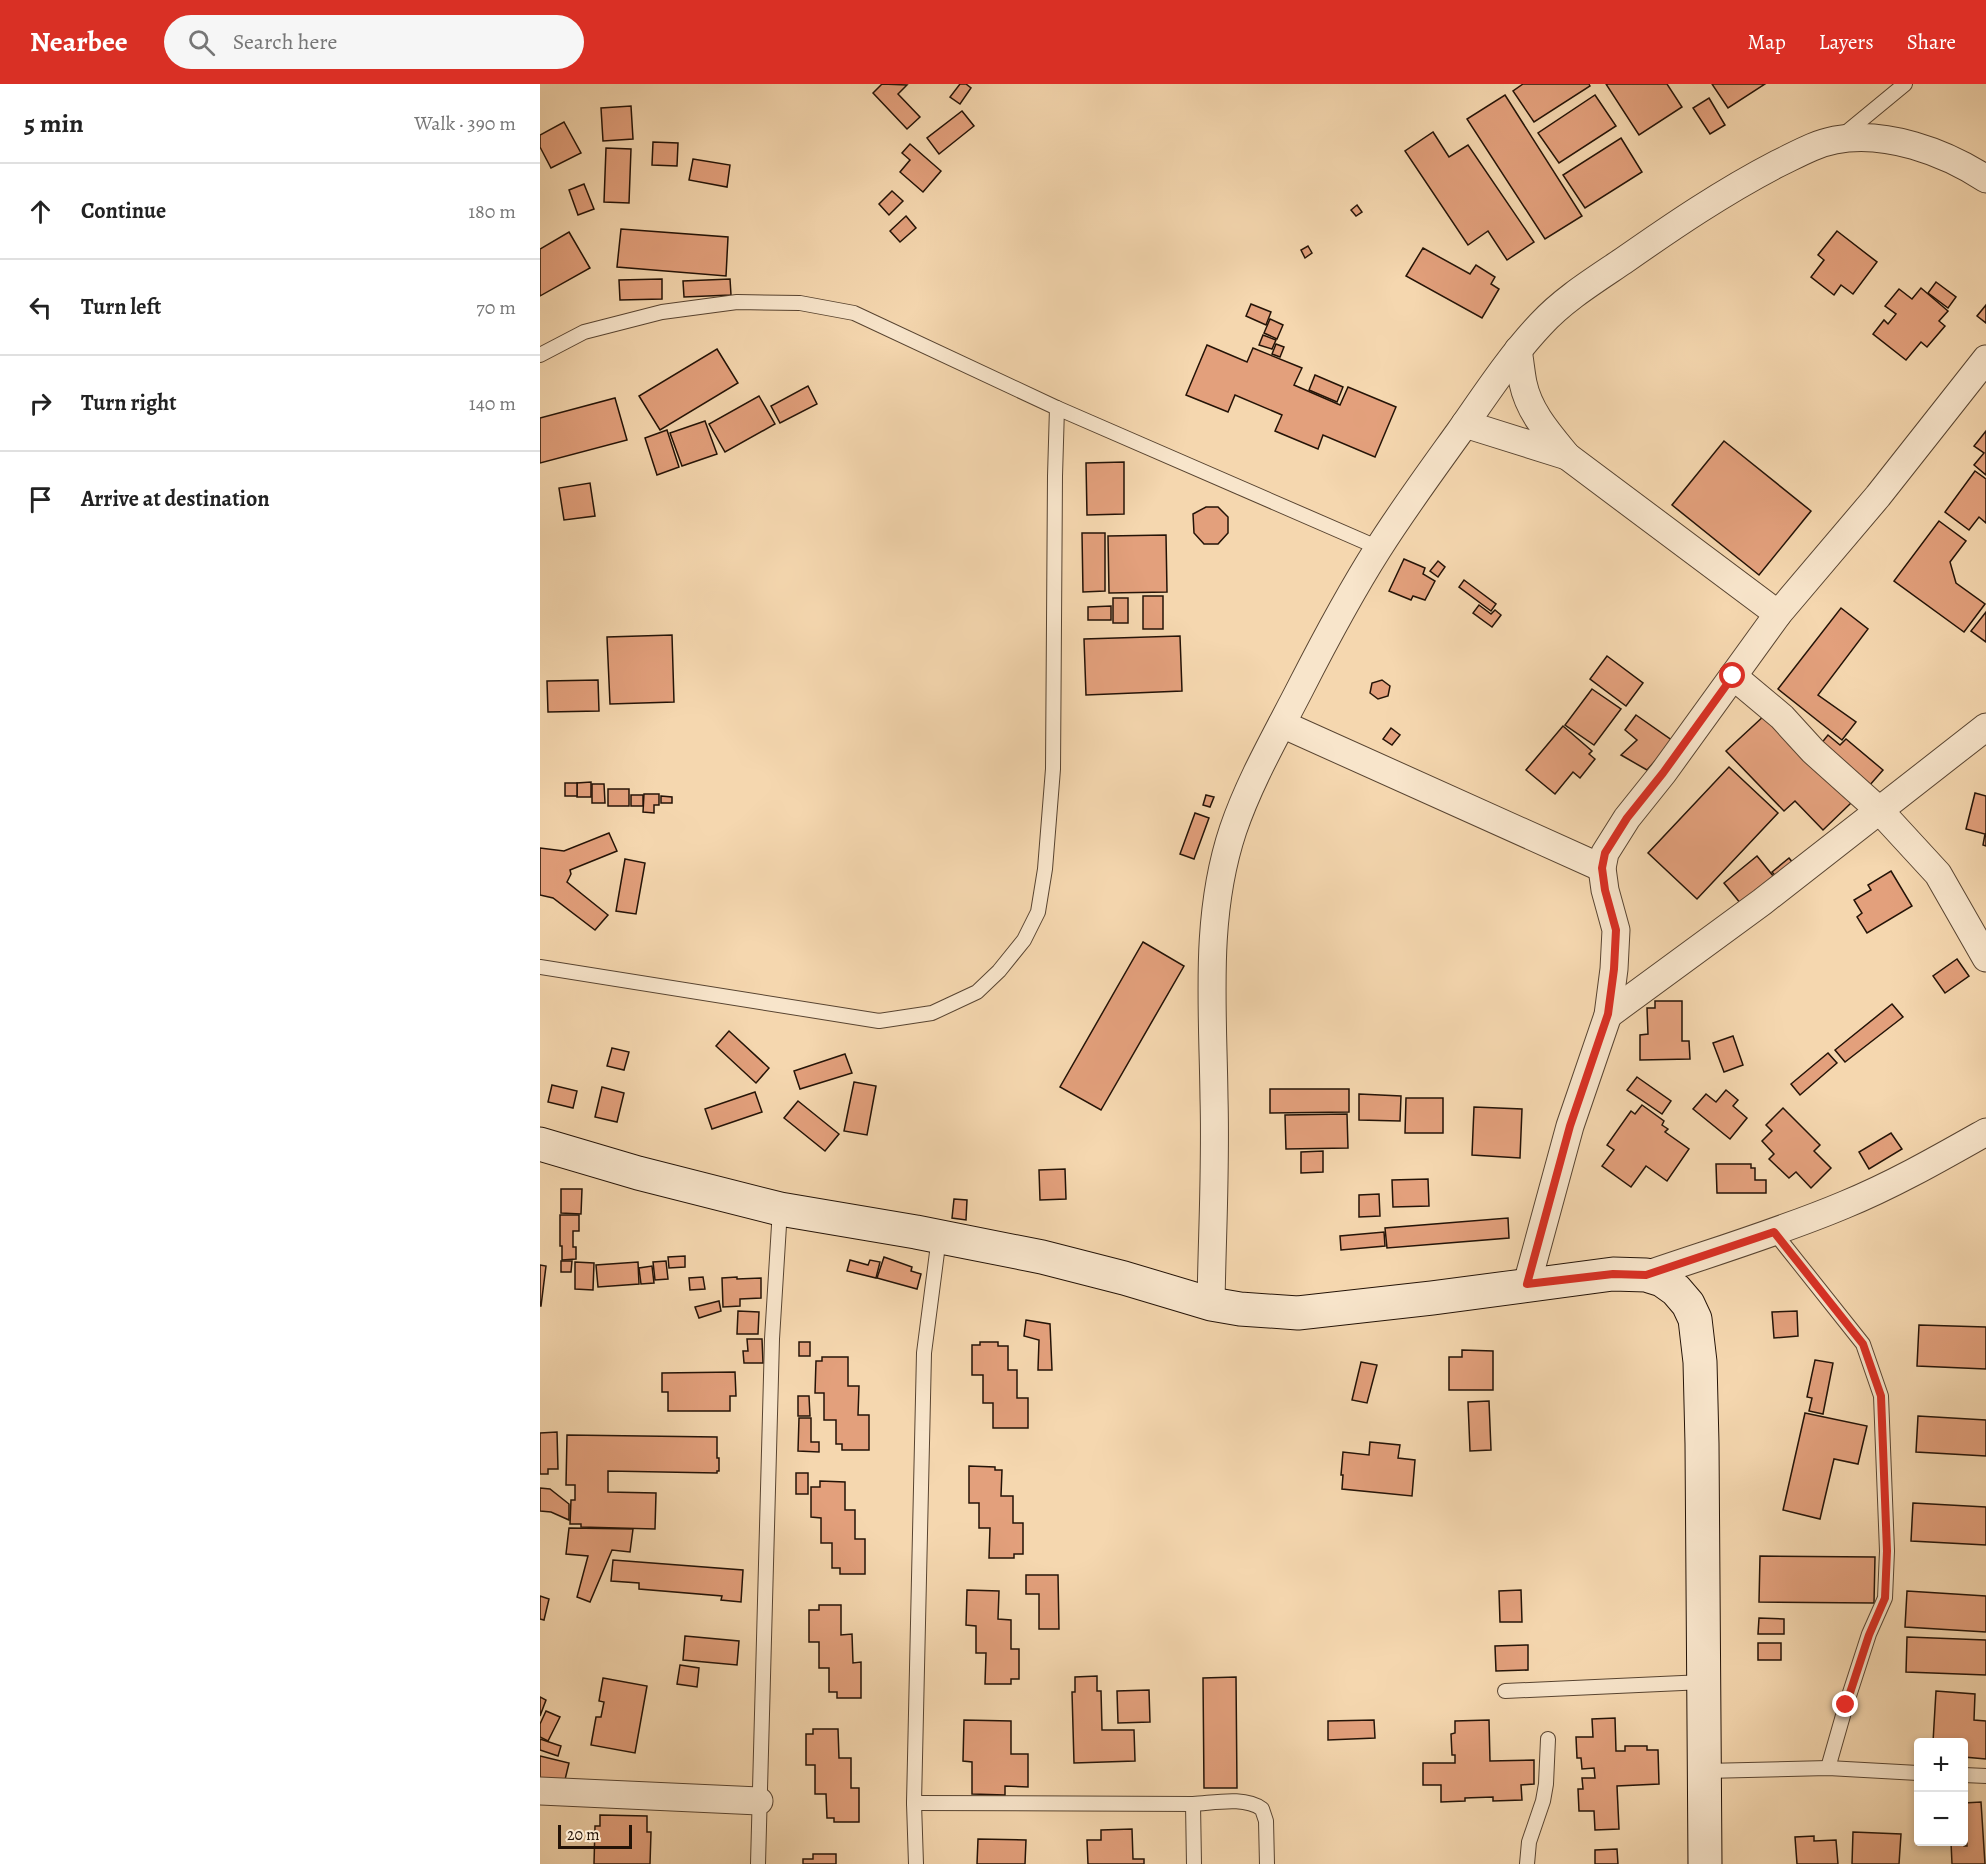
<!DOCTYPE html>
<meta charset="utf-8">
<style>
body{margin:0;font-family:Alegreya,serif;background:#f6f6f6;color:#222}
.controls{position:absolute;right:18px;bottom:18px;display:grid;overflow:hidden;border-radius:6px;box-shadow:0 3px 9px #0003}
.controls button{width:54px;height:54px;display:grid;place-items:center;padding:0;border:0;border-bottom:2px solid #e0e0e0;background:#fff;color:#222;font:30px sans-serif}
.scale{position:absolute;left:18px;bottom:15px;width:74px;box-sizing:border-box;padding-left:6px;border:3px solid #241307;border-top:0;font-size:16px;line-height:21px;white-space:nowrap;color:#241307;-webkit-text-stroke:4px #f8e5cb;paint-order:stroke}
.stop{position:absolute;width:18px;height:18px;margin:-14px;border:4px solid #d93025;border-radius:50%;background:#fff}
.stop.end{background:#d93025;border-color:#fff;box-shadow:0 2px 6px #0008}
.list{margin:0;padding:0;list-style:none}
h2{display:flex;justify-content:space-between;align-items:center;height:78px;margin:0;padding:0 24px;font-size:26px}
h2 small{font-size:20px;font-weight:400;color:#767676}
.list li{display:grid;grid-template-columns:39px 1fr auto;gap:18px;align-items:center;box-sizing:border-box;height:96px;padding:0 24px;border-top:2px solid #e0e0e0}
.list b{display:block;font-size:22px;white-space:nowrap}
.list em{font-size:20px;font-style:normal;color:#767676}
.icon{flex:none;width:33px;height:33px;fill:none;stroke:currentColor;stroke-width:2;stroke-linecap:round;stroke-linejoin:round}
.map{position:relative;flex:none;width:1446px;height:1780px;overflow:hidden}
header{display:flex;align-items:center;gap:36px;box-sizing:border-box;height:84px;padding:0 30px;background:#d93025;color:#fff}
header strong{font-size:28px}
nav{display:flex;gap:33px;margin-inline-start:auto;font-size:21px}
.search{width:420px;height:54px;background:#f6f6f6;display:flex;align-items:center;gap:15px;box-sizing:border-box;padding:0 21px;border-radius:33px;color:#767676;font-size:22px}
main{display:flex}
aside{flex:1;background:#fff}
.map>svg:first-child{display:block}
</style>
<header>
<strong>Nearbee</strong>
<div class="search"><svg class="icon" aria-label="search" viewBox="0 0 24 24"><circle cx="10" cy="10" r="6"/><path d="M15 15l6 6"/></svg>Search here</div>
<nav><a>Map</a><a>Layers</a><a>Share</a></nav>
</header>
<main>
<aside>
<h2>5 min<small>Walk · 390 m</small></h2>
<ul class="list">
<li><svg class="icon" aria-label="ahead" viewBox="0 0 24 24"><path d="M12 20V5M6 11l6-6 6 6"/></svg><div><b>Continue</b></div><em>180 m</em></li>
<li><svg class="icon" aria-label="left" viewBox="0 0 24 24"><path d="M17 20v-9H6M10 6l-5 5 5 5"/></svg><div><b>Turn left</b></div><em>70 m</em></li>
<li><svg class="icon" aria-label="right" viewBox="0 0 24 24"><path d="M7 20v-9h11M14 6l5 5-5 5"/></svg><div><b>Turn right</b></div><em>140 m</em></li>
<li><svg class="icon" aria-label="arrive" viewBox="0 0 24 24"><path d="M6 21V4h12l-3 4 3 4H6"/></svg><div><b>Arrive at destination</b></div></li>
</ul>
</aside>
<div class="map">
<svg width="1446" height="1780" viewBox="0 0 1446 1780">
<rect width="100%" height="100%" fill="#f5d7af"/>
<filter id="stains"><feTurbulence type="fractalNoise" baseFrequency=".00333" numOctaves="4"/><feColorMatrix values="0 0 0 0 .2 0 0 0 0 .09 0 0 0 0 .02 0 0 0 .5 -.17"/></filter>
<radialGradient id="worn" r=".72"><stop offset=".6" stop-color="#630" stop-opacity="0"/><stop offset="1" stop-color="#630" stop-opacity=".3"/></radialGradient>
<g fill="#e3a07c" stroke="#241307" stroke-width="1.5">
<polygon points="342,0 367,1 358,10 380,33 367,45 333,9"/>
<polygon points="420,0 426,0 431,4 420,20 410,13"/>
<polygon points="983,0 1049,0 1050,2 994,38 973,7"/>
<polygon points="1066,0 1127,0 1142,23 1099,51"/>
<polygon points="1172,0 1225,0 1188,24"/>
<polygon points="965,11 1042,132 1005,155 927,35"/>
<polygon points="1055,11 1076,42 1019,79 998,49"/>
<polygon points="1169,14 1185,41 1170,50 1153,24"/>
<polygon points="91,22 93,55 63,57 61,24"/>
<polygon points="422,27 434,42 399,70 387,54"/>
<polygon points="24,38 41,69 11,84 0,63 0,51"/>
<polygon points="893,48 909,73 928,61 994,158 967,176 948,147 928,161 865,67"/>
<polygon points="1081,54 1102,88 1045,124 1023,91"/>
<polygon points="113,58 138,59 137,82 112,81"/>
<polygon points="370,60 401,87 383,108 360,88 370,76 362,69"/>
<polygon points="66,64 91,65 89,119 64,118"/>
<polygon points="153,75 190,81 187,103 149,96"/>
<polygon points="44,100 54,125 38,131 29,106"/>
<polygon points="352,107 363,117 349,131 339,120"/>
<polygon points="817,121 822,128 816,132 811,126"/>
<polygon points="366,132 376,144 360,158 350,147"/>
<polygon points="81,145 188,153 186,192 77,183"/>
<polygon points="1297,147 1337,178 1313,210 1301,201 1294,211 1271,193 1284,176 1278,171"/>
<polygon points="29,148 50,184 0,212 0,165"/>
<polygon points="768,162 772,169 765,174 761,166"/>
<polygon points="883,164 930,190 936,181 955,193 951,200 959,205 942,234 866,192"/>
<polygon points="122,195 122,215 80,216 79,196"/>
<polygon points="190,195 191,211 144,213 143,197"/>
<polygon points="1396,198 1416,213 1408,224 1388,209"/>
<polygon points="1381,204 1408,227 1399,237 1405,242 1387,263 1381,258 1366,276 1333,250 1344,236 1348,240 1356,230 1345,222 1359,205 1372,215"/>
<polygon points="711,220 731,228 726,241 706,232"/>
<polygon points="1446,221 1446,239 1437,232"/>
<polygon points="730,235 743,241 737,255 724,249"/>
<polygon points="723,251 736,256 732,265 719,261"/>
<polygon points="736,260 744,263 740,273 732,270"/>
<polygon points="667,261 707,278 713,264 762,284 754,301 800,321 808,303 856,323 835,373 783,351 778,365 735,347 742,331 695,311 688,328 646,311"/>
<polygon points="177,265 198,299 120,346 99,312"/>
<polygon points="775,291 803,303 797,318 769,306"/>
<polygon points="268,302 277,320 240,339 231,322"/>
<polygon points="219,312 235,340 185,368 169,340"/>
<polygon points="75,314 87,356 0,379 0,334"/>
<polygon points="165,337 177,370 142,382 130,349"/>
<polygon points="127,346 139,383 117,391 105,354"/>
<polygon points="1446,347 1446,391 1434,381 1444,369 1434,362"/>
<polygon points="1184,357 1271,427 1219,491 1132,421"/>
<polygon points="584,378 584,430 547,431 546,379"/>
<polygon points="1435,387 1446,395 1446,439 1439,433 1429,446 1405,428"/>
<polygon points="50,399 55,432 24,436 19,404"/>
<polygon points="666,423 678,423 688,433 688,449 678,460 664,460 654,449 653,430"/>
<polygon points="1399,437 1426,457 1410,478 1416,499 1445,520 1424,548 1354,497"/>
<polygon points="542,449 565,449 565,507 543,508"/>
<polygon points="626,451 627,508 569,509 568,452"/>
<polygon points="864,475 885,484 883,490 895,497 885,516 873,512 871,516 849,507"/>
<polygon points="898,477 905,483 898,493 890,487"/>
<polygon points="924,496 956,520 951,527 919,503"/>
<rect x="603" y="512" width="20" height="33"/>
<rect x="573" y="514" width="15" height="25"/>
<polygon points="939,521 951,530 955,526 961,531 952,543 933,529"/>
<polygon points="571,522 571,536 548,536 548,523"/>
<polygon points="1301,524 1328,545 1278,611 1316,638 1302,656 1238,605"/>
<polygon points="1446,528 1446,558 1431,547"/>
<polygon points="132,551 134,618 70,620 67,553"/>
<polygon points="640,552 642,607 546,611 544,555"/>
<polygon points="1067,572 1103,599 1086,622 1050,595"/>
<polygon points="58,596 59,627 8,628 7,597"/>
<polygon points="842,596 850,602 848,612 838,615 830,609 832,599"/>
<polygon points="1052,605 1081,625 1054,661 1025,641"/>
<polygon points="1226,630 1311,719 1283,746 1255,717 1244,727 1186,667"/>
<polygon points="1096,631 1133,657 1107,686 1081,671 1097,656 1085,646"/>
<polygon points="1023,642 1052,667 1049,670 1055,675 1040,694 1033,688 1015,710 986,686"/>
<polygon points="851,644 860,651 852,661 843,655"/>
<polygon points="1288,651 1300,661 1306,655 1343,686 1329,702 1280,661"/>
<polygon points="1189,683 1238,729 1157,815 1108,769"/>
<polygon points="51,698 51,713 37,713 37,699"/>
<rect x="25" y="699" width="12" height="13"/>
<polygon points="52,700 64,700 65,719 52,719"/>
<rect x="68" y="705" width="21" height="17"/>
<polygon points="1435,709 1446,712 1446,762 1443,761 1445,750 1426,745"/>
<polygon points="104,710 119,710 119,721 114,721 114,729 103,728"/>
<rect x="91" y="711" width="12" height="11"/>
<polygon points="666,711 674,713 670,723 663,721"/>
<polygon points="121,712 132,713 132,719 121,719"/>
<polygon points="655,729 669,734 654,775 640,770"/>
<polygon points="69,749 77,767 30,786 31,790 27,798 68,831 55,846 13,814 0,811 0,764 24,767"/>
<polygon points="1217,772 1238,798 1205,825 1184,799"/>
<polygon points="1249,774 1258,785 1241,798 1232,788"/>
<polygon points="85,775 105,779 96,830 76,827"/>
<polygon points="1351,787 1372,822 1327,849 1317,833 1322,829 1314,816 1331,806 1328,801"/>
<polygon points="603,858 644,882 561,1026 520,1003"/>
<polygon points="1417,875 1429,892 1405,909 1393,892"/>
<polygon points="1115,917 1142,917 1142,957 1149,957 1150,975 1100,976 1100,951 1108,950 1107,924 1115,924"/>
<polygon points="1352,920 1363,933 1305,978 1295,966"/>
<polygon points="189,947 229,984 216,999 176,962"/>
<polygon points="1193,952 1203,981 1184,988 1173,959"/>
<polygon points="72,964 89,968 84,986 67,982"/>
<polygon points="1288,969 1297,979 1260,1011 1251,1000"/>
<polygon points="305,970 312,989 260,1005 254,987"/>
<polygon points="1097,993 1131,1017 1122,1030 1087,1006"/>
<polygon points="314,998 336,1002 327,1051 304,1047"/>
<polygon points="12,1001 37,1007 33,1024 8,1018"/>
<polygon points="62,1003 84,1009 77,1038 55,1033"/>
<polygon points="730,1005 809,1005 809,1028 730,1029"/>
<polygon points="1186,1006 1198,1016 1193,1022 1207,1034 1190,1055 1153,1025 1166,1010 1176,1018"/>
<polygon points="215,1008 222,1028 172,1045 165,1025"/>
<polygon points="819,1010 861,1012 860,1037 819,1036"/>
<polygon points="866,1014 903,1014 903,1049 865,1049"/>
<polygon points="258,1017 299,1050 285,1067 244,1034"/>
<polygon points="1102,1021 1124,1037 1122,1041 1128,1045 1125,1048 1149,1065 1127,1097 1106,1082 1091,1103 1062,1082 1074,1066 1067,1061 1091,1027 1095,1030"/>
<polygon points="934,1023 982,1025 980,1074 932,1071"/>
<polygon points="1243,1024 1280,1061 1274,1067 1291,1084 1271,1104 1256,1088 1249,1094 1229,1075 1234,1070 1222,1057 1232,1047 1226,1041"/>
<polygon points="807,1030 808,1064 746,1065 745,1031"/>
<polygon points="1351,1049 1362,1065 1329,1085 1319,1068"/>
<polygon points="783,1067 783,1088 761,1089 761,1068"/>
<polygon points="1176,1080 1211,1080 1211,1084 1215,1084 1215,1096 1226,1096 1226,1109 1177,1109"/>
<polygon points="525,1085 526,1115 500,1116 499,1086"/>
<polygon points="888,1095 889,1122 853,1123 852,1096"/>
<polygon points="21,1105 42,1105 41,1130 21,1129"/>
<polygon points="839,1110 840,1132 819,1133 819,1111"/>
<polygon points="414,1115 427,1116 426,1136 412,1134"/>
<polygon points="20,1131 39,1131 39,1147 33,1147 33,1163 36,1163 36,1175 22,1176 22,1162 20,1162"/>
<polygon points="968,1134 969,1154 847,1164 845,1144"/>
<polygon points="844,1148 845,1162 801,1166 800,1152"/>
<polygon points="145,1172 145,1183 129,1184 128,1173"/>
<polygon points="344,1173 372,1183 371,1187 381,1190 377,1205 337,1194"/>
<polygon points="310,1176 328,1181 330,1176 340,1178 336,1194 307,1187"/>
<polygon points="21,1177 32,1177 31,1188 21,1188"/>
<polygon points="126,1177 128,1195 115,1196 113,1178"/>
<polygon points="35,1178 54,1179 53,1206 35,1205"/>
<polygon points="98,1178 99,1200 58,1203 56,1181"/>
<polygon points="0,1181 6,1182 1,1222 0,1222"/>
<polygon points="112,1182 114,1199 101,1200 99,1184"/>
<polygon points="163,1193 165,1205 150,1206 149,1194"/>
<polygon points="197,1193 197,1195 221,1194 221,1214 200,1215 200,1222 183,1223 182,1194"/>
<polygon points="179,1217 181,1227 159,1234 155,1223"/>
<polygon points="198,1227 219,1228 218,1250 197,1250"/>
<polygon points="1257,1227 1258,1252 1234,1254 1232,1228"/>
<polygon points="486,1236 510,1240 512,1286 498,1286 499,1256 484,1252"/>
<polygon points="1379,1241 1446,1243 1446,1285 1377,1282"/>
<polygon points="207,1255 222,1255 223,1279 204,1279 203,1267 208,1267"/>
<rect x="259" y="1258" width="11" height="14"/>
<polygon points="440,1258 458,1258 458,1262 468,1262 468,1286 477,1286 477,1314 488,1314 488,1344 453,1344 453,1319 443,1319 443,1291 432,1291 432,1261 440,1261"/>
<polygon points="922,1266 953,1267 953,1306 909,1306 909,1273 922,1273"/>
<polygon points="282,1273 308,1273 308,1302 319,1302 318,1331 329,1331 329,1366 302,1366 302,1360 296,1360 296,1336 284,1336 284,1309 275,1309 276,1277 282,1277"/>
<polygon points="1275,1276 1293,1279 1283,1330 1269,1327 1272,1314 1267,1313"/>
<polygon points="821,1278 837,1281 827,1319 812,1316"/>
<polygon points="195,1288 196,1312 190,1312 190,1327 128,1327 128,1308 122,1308 122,1289"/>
<polygon points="258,1312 269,1312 270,1332 258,1332"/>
<polygon points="949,1317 951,1366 930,1367 928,1318"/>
<polygon points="1265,1329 1327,1342 1318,1380 1294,1375 1280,1435 1243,1426"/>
<polygon points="1378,1332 1446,1336 1446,1372 1376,1368"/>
<polygon points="259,1334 271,1334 271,1358 279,1358 279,1368 258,1367"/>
<polygon points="17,1348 18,1385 8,1385 8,1390 0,1390 0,1349"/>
<polygon points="27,1351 177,1353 177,1374 179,1374 179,1387 177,1387 177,1389 68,1387 68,1408 116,1409 115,1445 41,1443 41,1440 30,1440 31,1416 35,1416 35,1401 26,1401"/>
<polygon points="830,1358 860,1361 858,1374 875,1376 872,1412 802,1405 803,1391 801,1391 803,1368 829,1371"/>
<polygon points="429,1382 455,1383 455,1386 462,1386 461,1412 473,1412 473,1439 483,1439 483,1470 474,1470 474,1474 449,1474 450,1444 439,1444 439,1419 429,1419"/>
<rect x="256" y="1389" width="12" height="21"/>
<polygon points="280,1397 305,1398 305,1426 315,1426 315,1455 325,1455 325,1490 300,1490 300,1484 292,1484 292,1459 281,1459 281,1434 271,1433 271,1403 280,1403"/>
<polygon points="0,1404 10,1405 29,1420 29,1436 11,1428 0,1427"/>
<polygon points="1373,1419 1446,1423 1446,1461 1371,1457"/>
<polygon points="29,1444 93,1445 90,1468 72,1466 50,1518 37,1513 48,1472 26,1470"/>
<polygon points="1220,1472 1335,1473 1334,1519 1219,1518"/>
<polygon points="73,1476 203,1486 201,1518 181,1516 182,1512 99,1505 99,1499 71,1497"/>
<polygon points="486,1491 518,1491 519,1545 499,1545 499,1510 486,1510"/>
<polygon points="427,1506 459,1507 458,1535 471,1536 471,1565 479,1565 479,1595 471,1595 471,1600 445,1600 446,1569 436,1569 436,1542 426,1541"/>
<polygon points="981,1506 982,1538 960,1538 959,1507"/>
<polygon points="1367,1507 1446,1512 1446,1548 1365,1543"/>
<polygon points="0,1512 9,1515 4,1536 0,1535"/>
<polygon points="279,1521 301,1521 301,1551 312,1550 313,1579 321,1578 321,1614 297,1614 297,1608 289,1608 289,1584 279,1584 279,1558 269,1558 269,1526 279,1526"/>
<polygon points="1219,1534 1244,1535 1244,1550 1218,1550"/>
<polygon points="145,1552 199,1557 197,1581 143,1576"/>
<polygon points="1367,1553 1446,1556 1446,1591 1366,1588"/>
<rect x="1218" y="1559" width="23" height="17"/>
<polygon points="988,1561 988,1586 956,1587 955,1562"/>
<polygon points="140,1581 159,1584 157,1603 137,1600"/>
<polygon points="557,1592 557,1607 561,1607 562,1646 594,1646 595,1677 534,1679 532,1608 535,1608 535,1593"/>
<polygon points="696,1593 697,1704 664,1704 663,1594"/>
<polygon points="63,1594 107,1602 95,1669 51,1661 56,1633 61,1633 64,1618 59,1617"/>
<polygon points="609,1606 610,1638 578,1639 577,1607"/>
<polygon points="1396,1607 1435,1610 1434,1636 1446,1637 1446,1675 1424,1673 1424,1658 1393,1658"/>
<polygon points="0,1613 6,1616 0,1632"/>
<polygon points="6,1627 20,1633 8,1657 0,1653 0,1640"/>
<polygon points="1075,1634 1076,1667 1085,1667 1085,1662 1107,1662 1107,1666 1118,1666 1119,1700 1077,1702 1079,1745 1055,1746 1054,1727 1039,1727 1038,1705 1043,1705 1042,1694 1055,1694 1054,1684 1042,1685 1041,1674 1037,1674 1036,1653 1053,1653 1052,1635"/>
<polygon points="424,1636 471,1637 471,1670 488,1670 488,1703 465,1702 465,1711 432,1710 432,1678 423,1677"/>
<polygon points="834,1636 835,1654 788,1656 788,1637"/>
<polygon points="949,1636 950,1677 994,1676 994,1700 981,1701 982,1716 953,1717 953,1713 925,1714 925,1717 901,1718 901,1701 883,1701 883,1679 915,1679 915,1671 912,1671 911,1650 915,1649 915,1637"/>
<polygon points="273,1645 298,1645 299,1674 311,1674 311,1704 319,1704 319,1738 294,1738 294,1734 287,1734 286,1710 275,1710 275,1681 266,1681 266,1650 273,1650"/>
<polygon points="0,1655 21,1662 18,1672 0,1666"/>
<polygon points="0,1672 29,1679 23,1704 0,1699"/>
<polygon points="1441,1718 1445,1780 1412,1780 1411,1758 1423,1758 1424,1762 1427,1762 1426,1737 1424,1737 1424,1719"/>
<polygon points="60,1731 107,1732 107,1748 111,1748 110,1780 54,1780 55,1742 60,1742"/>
<polygon points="592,1745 593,1775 604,1775 604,1780 548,1780 547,1756 561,1756 561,1746"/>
<polygon points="1313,1748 1361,1750 1359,1780 1312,1780"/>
<polygon points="1274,1752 1274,1757 1296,1756 1298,1780 1257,1780 1255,1753"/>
<polygon points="438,1755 486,1756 485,1780 437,1780"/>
<polygon points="1077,1765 1078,1780 1055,1780 1055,1766"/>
<polygon points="273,1770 296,1770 296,1780 263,1780 263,1775 273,1775"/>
</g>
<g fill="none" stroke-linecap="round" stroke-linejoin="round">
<defs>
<g id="lane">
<polyline points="1302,52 1365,0"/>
<polyline points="0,271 44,248 122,228 197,218 260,219 314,229 517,324 839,464"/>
<polyline points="0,883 339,937 392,929 437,908 459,887 484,856 498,828 505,785 513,685 515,392 517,324"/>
<polyline points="1234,1148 1323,1260 1341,1312 1347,1467 1345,1514 1329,1550 1306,1621 1288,1684"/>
<polyline points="965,1607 1164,1598"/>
<polyline points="1165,1687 1288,1684 1378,1689"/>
<polyline points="1424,1691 1446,1692"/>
<path d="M374,1719l279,1c21,-1 51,-8 69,5l4,12 1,43"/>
<polyline points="653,1720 654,1780"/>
<polyline points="218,1780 232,1255 240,1125"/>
<polyline points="376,1780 374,1719 384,1269 399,1153"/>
<polyline points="987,1780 989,1758 1003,1717 1006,1700 1008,1655"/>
</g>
<g id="street">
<path d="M978,266c2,11 3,23 5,33 6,29 26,51 44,73l211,158"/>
<polyline points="925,340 1027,372"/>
<polyline points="1193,592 1242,633 1273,667 1340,727 1398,790 1446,874"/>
<polyline points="742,640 1062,784"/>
<polyline points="1068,931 1222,818 1446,643"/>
<path d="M1106,1191c67,-23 134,-43 198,-70 49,-20 96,-47 142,-73"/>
<polyline points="987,1200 1030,1042 1068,931 1074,885 1076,846 1065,806 1062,784 1065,769 1087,734 1123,689 1238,530 1338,412 1446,275"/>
<path d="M671,1220c1,-68 5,-137 3,-206 -1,-90 -10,-181 19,-268 17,-50 44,-96 68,-143 24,-47 49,-94 77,-138 26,-41 54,-79 82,-118 26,-37 50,-74 81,-107 23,-25 54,-44 82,-63 50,-35 100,-69 154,-97 19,-9 37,-20 58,-24 50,-10 110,12 151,39"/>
<polyline points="0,1707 219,1717"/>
</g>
<polyline id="secondary" points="0,1060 98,1089 240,1125 376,1148 502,1173 584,1194 671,1220 700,1225 758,1229 892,1214 1073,1190 1106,1191 1122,1196 1136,1206 1148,1220 1155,1235 1160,1278 1162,1360 1165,1780"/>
</defs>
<use href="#lane" stroke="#584431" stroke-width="16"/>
<use href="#street" stroke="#584431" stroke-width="29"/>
<use href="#secondary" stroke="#241307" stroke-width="35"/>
<use href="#lane" stroke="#f8e5cb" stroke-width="14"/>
<use href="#street" stroke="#f8e5cb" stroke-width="27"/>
<use href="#secondary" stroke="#f8e5cb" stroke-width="33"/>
</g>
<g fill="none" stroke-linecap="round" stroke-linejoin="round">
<polyline stroke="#d93025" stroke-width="8" points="1193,592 1123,689 1087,734 1065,769 1062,784 1065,806 1076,846 1074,885 1068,930 1030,1042 987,1200 1073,1190 1106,1191 1234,1148 1323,1260 1341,1312 1347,1467 1345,1514 1329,1551 1306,1621"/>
</g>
<rect width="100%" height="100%" filter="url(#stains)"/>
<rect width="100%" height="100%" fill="url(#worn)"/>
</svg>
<div class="controls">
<button>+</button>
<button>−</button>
</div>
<div class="scale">20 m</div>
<div class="stop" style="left:1193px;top:592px"></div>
<div class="stop end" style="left:1306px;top:1621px"></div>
</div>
</main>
